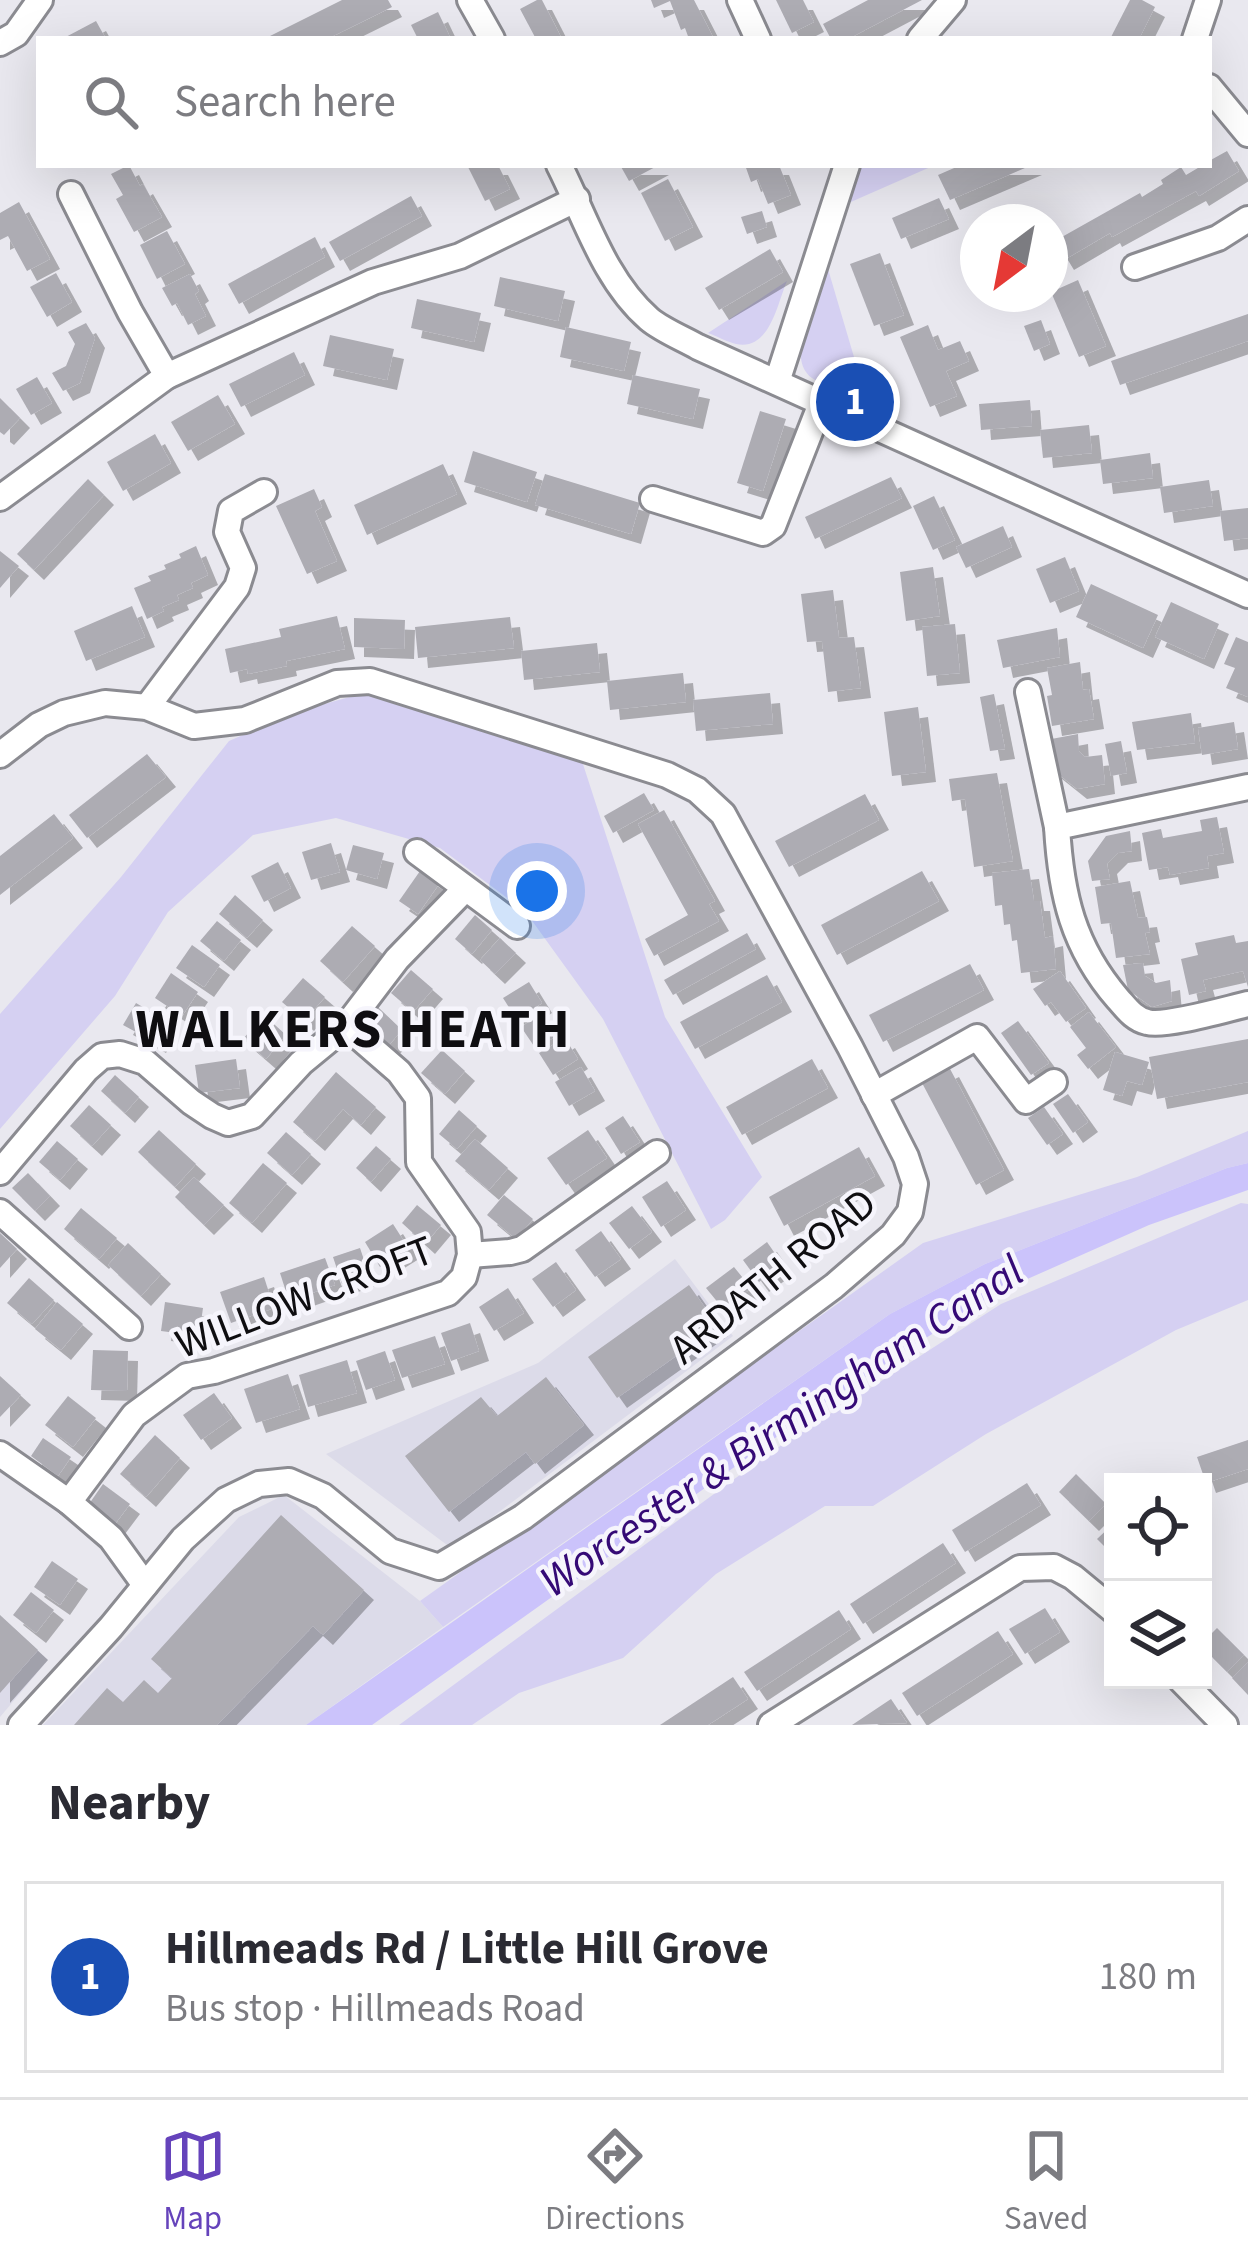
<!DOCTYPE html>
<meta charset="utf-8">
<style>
body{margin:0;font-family:"Source Sans 3",sans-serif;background:#f2f2f3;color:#2b2b33}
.controls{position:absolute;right:36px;bottom:36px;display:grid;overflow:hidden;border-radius:0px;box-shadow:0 12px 48px #0002}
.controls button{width:108px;height:108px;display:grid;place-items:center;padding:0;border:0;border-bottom:3px solid #e1e1e2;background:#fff;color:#2b2b33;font:60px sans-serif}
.compass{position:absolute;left:960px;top:204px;width:108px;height:108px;border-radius:50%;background:#fff;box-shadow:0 12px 48px #0002;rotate:212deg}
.you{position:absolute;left:537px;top:891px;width:42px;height:42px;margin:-30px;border:9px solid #fff;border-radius:50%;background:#1a73e8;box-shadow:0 0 0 18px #1a73e833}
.badge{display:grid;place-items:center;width:78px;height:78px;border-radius:50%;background:#6543bb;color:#fff;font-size:39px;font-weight:700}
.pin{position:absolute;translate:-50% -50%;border:6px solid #fff;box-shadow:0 3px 12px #0006}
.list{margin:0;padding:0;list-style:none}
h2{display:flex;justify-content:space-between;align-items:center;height:156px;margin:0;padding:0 48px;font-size:51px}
h2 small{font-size:39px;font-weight:400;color:#7c7c81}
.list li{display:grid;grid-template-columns:78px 1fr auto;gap:36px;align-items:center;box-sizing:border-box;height:192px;margin:0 24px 24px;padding:0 24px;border:3px solid #e1e1e2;border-radius:0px}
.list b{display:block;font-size:45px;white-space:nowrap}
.list p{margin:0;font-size:39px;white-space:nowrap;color:#7c7c81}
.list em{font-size:39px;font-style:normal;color:#7c7c81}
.icon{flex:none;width:66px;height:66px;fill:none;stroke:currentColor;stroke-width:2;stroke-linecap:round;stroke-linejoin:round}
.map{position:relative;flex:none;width:1248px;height:1725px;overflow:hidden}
.search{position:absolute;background:#fff;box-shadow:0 12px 48px #0002;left:36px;right:36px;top:36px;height:132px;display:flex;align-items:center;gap:30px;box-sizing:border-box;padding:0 42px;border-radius:0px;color:#7c7c81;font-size:45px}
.sheet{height:372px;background:#fff}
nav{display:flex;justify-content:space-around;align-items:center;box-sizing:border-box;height:168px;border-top:3px solid #e1e1e2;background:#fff;font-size:33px;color:#7c7c81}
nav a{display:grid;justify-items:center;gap:6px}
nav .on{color:#6543bb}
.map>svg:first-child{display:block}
</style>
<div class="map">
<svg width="1248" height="1725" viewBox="0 0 1248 1725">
<defs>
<filter id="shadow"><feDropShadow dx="10" dy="10" stdDeviation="0" flood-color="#0004"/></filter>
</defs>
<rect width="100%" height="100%" fill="#e9e8ef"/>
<g fill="#dcdbe9">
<polygon points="675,1259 733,1336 451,1548 326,1454 538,1363"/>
<polygon points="284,1495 420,1601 443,1627 306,1725 43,1725 239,1517"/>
<polygon points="0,1615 48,1660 0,1717"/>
</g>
<g fill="#d5d0f2">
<polygon points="860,165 935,165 844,205"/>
<path d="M828,269l39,132c-17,-8 -40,-13 -55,-23 -29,-21 6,-82 16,-109z"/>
<path d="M787,281c-10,23 -17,70 -51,63 -9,-2 -19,-8 -28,-11z"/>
<polygon points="368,692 581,758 665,1017 762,1177 725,1220 711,1229 603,1019 525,911 440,848 336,818 253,835 168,912 115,996 0,1129 0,1014 121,877 229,741 295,712"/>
<polygon points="1248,1131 1248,1163 1227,1168 985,1264 890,1314 443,1627 420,1601 923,1243 1137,1177"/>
<polygon points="1241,1203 1248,1204 1248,1300 1176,1330 986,1434 873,1506 825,1506 716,1574 623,1658 519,1693 472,1725 399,1725 774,1450 1001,1304"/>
</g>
<polygon fill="#cbc3fb" points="1248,1163 1248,1190 1149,1225 996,1293 820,1406 372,1725 306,1725 890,1314 985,1264 1227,1168"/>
<g fill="#adacb3" filter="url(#shadow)">
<polygon points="342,0 388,0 392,7 327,39 264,39"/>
<polygon points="537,0 542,0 562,39 536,39 520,9"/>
<polygon points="651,0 694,0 714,39 689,39 685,28 681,30 670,1 654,8"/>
<polygon points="776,0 803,0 814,22 792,33"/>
<polygon points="868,0 922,0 848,39 831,39 823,24"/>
<polygon points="1130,0 1142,0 1155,7 1139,39 1110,39"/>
<polygon points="438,12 451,39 418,39 411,25"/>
<polygon points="96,21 106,39 62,39"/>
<polygon points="1227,151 1239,171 1199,196 1196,191 1112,237 1110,233 1064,260 1053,242 1140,193 1142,197 1163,184 1161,180 1181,167 1186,175 1203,165 1209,165 1209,161"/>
<polygon points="129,165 140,186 143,184 162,217 134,232 116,199 123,195 111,174"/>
<polygon points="467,165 498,165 510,189 485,201"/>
<polygon points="620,165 659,165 629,181"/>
<polygon points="745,165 779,165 791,195 768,204 758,179 751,182"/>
<polygon points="961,165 1032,165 950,200 938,175"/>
<polygon points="668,179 693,227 665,241 641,193"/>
<polygon points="411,196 422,216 340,261 329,242"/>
<polygon points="939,198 949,219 901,239 892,218"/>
<polygon points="19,202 50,259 27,271 8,236 0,240 0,213"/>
<polygon points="762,211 767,227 747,234 741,217"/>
<polygon points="167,231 185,264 157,279 140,245"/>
<polygon points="315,237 325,257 239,304 228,284"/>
<polygon points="770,249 783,272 719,310 705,288"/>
<polygon points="880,253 904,315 874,326 850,264"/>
<polygon points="56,273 72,302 47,317 30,287"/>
<polygon points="190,274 199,291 195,294 206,316 188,325 177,303 172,306 162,288"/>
<polygon points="500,277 565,291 558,321 494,306"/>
<polygon points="1078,280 1106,346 1079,357 1051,292"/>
<polygon points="417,299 481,313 474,342 411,328"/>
<polygon points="1248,314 1248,341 1120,385 1111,361"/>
<polygon points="1041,320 1050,344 1034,351 1024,326"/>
<polygon points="86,323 95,338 80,383 63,391 52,373 66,366 75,344 68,332"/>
<polygon points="928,325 938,350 960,341 969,361 946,371 957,396 930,407 900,337"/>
<polygon points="566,327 631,342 624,371 560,357"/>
<polygon points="330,335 394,349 387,380 323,366"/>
<polygon points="294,352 305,375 241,407 229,384"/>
<polygon points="633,375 700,389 693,419 627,404"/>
<polygon points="37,377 52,403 31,415 16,389"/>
<polygon points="218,395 235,424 188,451 171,422"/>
<polygon points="0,398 20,418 4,435 0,432"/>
<polygon points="1030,400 1032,426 981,430 979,404"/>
<polygon points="760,411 786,419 763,491 737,483"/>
<polygon points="1089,425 1092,453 1043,458 1040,430"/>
<polygon points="155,434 171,463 123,491 107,462"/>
<polygon points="473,451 537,472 527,502 464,482"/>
<polygon points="1150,453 1153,478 1103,484 1100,460"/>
<polygon points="443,464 457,494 367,535 354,505"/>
<polygon points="545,474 640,503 631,534 535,505"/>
<polygon points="891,477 902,498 815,539 805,517"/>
<polygon points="88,479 104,495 34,570 17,554"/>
<polygon points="1209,480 1213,506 1164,513 1160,487"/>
<polygon points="314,489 322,507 315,511 337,561 307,574 276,506"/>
<polygon points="934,496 955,540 933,550 913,506"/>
<polygon points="1248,508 1248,538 1224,541 1220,511"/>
<polygon points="1003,526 1012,547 966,568 956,547"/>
<polygon points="196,546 208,575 191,583 193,588 177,595 179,600 162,607 164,611 147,619 134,588 151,581 148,576 166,569 164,565 181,558 179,554"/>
<polygon points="0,551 19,566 0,588"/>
<polygon points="1065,557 1079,591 1050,603 1036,569"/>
<polygon points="933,567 940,616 906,621 900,572"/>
<polygon points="1091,584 1158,615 1143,648 1076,617"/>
<polygon points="833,590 839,638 854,637 861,688 828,692 822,641 807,642 801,594"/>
<polygon points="1171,602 1219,624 1204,659 1155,637"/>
<polygon points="132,606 145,637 86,661 74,631"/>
<polygon points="337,616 345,649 286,661 287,666 248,674 247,669 230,673 225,649 281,637 279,629"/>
<polygon points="510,617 514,648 418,658 415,627"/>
<polygon points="354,618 405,620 404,649 354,647"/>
<polygon points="955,624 960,673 927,676 922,627"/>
<polygon points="1057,628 1060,657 1003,668 997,640"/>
<polygon points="1236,637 1248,642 1248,697 1226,688 1235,668 1224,664"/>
<polygon points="597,643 600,672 524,680 521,651"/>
<polygon points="1080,662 1083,690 1089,689 1094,719 1052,726 1047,696 1052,695 1047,668"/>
<polygon points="683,673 686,702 610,710 607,681"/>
<polygon points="770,693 773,724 696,731 693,700"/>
<polygon points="994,694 1005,749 990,751 980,697"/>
<polygon points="918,707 926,772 892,776 884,712"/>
<polygon points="1191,713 1195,743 1137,750 1132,722"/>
<polygon points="1234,722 1238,749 1202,755 1198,728"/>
<polygon points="1078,734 1079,751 1085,757 1102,755 1105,784 1077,789 1052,769 1046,740"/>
<polygon points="1121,741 1127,773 1111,776 1105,744"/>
<polygon points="147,754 166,777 87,838 69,815"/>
<polygon points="997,773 1013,861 974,867 965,799 952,801 949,779"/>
<polygon points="644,793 654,810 613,833 604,816"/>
<polygon points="865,794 879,820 789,867 775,841"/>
<polygon points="664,810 715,901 709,904 719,921 654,956 645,939 688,915 638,824"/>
<polygon points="54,814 73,838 0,895 0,856"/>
<polygon points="1217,817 1224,853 1207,856 1209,868 1170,875 1168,867 1149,870 1142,833 1161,829 1163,838 1202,831 1200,820"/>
<polygon points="1130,831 1132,851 1118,853 1107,864 1110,879 1092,881 1088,861 1106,836"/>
<polygon points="331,843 340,872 311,880 302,852"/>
<polygon points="353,845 384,853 377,879 346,870"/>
<polygon points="278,862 291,888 264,902 251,876"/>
<polygon points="1029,869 1034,901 1040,901 1045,938 1053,936 1056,969 1021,973 1017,940 1012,941 1010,924 1004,925 1002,905 995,906 992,873"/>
<polygon points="420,871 439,884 418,914 399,901"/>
<polygon points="922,871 939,901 837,955 821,925"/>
<polygon points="1130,881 1138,918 1147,917 1150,932 1145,933 1150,954 1116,958 1111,923 1101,924 1095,887"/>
<polygon points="235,895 263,920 247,938 219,914"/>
<polygon points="475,915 492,930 472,954 455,939"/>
<polygon points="217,921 241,940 224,961 200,941"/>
<polygon points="352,926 375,946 343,982 320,961"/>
<polygon points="747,933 756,949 673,995 664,980"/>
<polygon points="1234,935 1236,943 1248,941 1248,987 1243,971 1203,980 1206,991 1189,995 1181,959 1198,955 1195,943"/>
<polygon points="500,938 516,953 495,974 480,960"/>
<polygon points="192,945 220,965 204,987 176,968"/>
<polygon points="1143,963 1145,976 1156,983 1170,980 1172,1001 1152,1007 1128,990 1123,965"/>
<polygon points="970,964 984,990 883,1042 869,1015"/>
<polygon points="411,970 433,989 413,1012 391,993"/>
<polygon points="1060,971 1086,1008 1066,1022 1051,1002 1045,1006 1033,989"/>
<polygon points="171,973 198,992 182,1016 155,998"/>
<polygon points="767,975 782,1002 695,1049 680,1022"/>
<polygon points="303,978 325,997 304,1021 282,1002"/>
<polygon points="529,982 542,1003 517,1020 503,998"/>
<polygon points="136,1003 168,1022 156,1043 123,1025"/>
<polygon points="378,1007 402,1030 389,1045 364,1022"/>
<polygon points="544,1012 559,1034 536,1049 521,1027"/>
<polygon points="1089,1012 1116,1047 1088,1069 1077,1055 1086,1048 1070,1027"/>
<polygon points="264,1015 286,1035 266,1059 243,1039"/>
<polygon points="1018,1021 1049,1063 1031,1075 1001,1033"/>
<polygon points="565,1038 578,1059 553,1075 539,1053"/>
<polygon points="1248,1039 1248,1082 1157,1099 1149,1057"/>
<polygon points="442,1050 465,1071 445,1094 421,1073"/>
<polygon points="1115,1052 1149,1062 1142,1085 1127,1081 1122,1096 1103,1090"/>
<polygon points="236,1059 240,1088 199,1093 195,1065"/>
<polygon points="812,1059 828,1088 742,1135 726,1107"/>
<polygon points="581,1067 595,1091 569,1106 555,1082"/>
<polygon points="949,1067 1004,1170 976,1185 921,1081"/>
<polygon points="336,1072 376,1107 361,1125 343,1109 315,1141 293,1122"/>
<polygon points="115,1075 139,1097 125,1113 101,1091"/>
<polygon points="1068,1094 1088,1122 1073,1133 1053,1104"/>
<polygon points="89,1105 111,1125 92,1146 70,1126"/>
<polygon points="1044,1107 1063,1134 1047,1145 1028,1118"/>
<polygon points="459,1110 477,1126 457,1149 439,1134"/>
<polygon points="623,1116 640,1142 621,1154 605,1128"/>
<polygon points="159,1130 196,1164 175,1187 138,1152"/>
<polygon points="588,1130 607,1158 566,1185 547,1158"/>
<polygon points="286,1132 311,1154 292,1175 267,1153"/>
<polygon points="475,1139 508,1168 489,1190 455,1161"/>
<polygon points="57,1141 78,1159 60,1180 39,1162"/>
<polygon points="376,1146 391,1159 371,1182 356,1168"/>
<polygon points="859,1147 875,1176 784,1226 769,1197"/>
<polygon points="263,1163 287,1183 252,1223 229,1203"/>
<polygon points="28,1173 50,1196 35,1211 12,1188"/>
<polygon points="194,1177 224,1205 204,1225 175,1197"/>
<polygon points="667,1181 686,1210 661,1227 642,1197"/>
<polygon points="504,1195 533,1219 516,1239 487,1215"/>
<polygon points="417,1205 441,1225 425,1244 402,1223"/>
<polygon points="632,1206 652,1232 629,1249 609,1223"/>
<polygon points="81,1208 117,1238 99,1259 64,1229"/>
<polygon points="393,1224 409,1249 380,1267 365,1242"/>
<polygon points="601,1231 621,1259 595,1277 575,1250"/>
<polygon points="0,1233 17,1249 0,1268"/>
<polygon points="767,1242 783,1265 759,1282 743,1260"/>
<polygon points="128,1243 161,1274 141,1296 108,1265"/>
<polygon points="360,1248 369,1275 342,1284 333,1257"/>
<polygon points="325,1258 335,1285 289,1301 280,1273"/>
<polygon points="556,1262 576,1290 553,1307 532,1279"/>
<polygon points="734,1267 751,1288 724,1310 706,1288"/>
<polygon points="264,1277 274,1308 231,1323 220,1292"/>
<polygon points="29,1278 54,1300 32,1324 7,1303"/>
<polygon points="689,1285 718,1326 617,1398 588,1357"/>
<polygon points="508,1288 524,1313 494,1331 479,1307"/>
<polygon points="57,1302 83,1324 61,1350 35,1329"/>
<polygon points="165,1302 203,1308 199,1336 161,1331"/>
<polygon points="470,1323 479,1351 451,1361 441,1333"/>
<polygon points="435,1336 445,1364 402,1378 392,1350"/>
<polygon points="93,1350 128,1351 127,1391 91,1390"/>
<polygon points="385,1351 395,1380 366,1390 356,1361"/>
<polygon points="347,1360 357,1393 308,1407 299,1375"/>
<polygon points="288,1374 300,1409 256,1423 244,1389"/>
<polygon points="0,1376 21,1395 0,1417"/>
<polygon points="546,1377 584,1425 535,1464 526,1452 449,1512 405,1456 481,1397 497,1416"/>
<polygon points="214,1393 232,1418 201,1440 183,1415"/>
<polygon points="68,1396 96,1418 73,1447 45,1425"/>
<polygon points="155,1435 180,1458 146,1497 120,1474"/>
<polygon points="43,1438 71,1457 58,1476 31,1456"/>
<polygon points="1248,1440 1248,1469 1206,1483 1197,1457"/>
<polygon points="1076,1474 1106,1504 1089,1521 1059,1492"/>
<polygon points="1027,1483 1041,1505 965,1552 952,1530"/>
<polygon points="103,1484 130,1504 115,1524 89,1504"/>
<polygon points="281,1515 364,1590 323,1635 313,1626 217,1725 74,1725 107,1688 123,1702 144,1680 158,1693 172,1678 151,1659"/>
<polygon points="1113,1524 1113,1555 1097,1539"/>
<polygon points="943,1543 956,1563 863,1624 850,1604"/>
<polygon points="52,1561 78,1579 60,1605 34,1587"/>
<polygon points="31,1592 54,1610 36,1633 13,1615"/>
<polygon points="1045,1608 1060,1632 1025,1654 1009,1629"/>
<polygon points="839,1610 851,1629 757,1691 744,1672"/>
<polygon points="0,1615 38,1650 0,1693"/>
<polygon points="1217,1628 1244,1655 1227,1672 1203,1648 1203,1642"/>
<polygon points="998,1631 1013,1654 917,1716 902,1693"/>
<polygon points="1248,1662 1248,1695 1232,1678"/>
<polygon points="733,1677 748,1699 708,1725 660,1725"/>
<polygon points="891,1699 907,1723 852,1725"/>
</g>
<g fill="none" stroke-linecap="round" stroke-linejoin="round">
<defs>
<g id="minor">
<polyline points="470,0 492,39"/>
<polyline points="740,0 758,39"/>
<polyline points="920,39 953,0"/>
<polyline points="1195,39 1208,0"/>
<polyline points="0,43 16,34 40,0"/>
<polyline points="1209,87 1248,134"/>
<path d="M559,165c26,51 45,115 90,154 13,11 33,19 49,28l550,248"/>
<polyline points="71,194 130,312 167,376"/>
<polyline points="1135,267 1218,238 1248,219"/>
<polyline points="777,382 847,165"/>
<polyline points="0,498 167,376 373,282 460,256 577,199"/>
<polyline points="653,499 763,533 773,526 822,401"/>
<polyline points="1028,692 1057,827"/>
<polyline points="147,707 237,587 243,568 227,532 231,511 264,492"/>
<polyline points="0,755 39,725 64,713 105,703 147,707 194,726 245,720 337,683 370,681 667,775 697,790 723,814 850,1047 906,1157 915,1184 910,1212 893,1235 834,1286 523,1517 439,1567 390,1551 323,1496 289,1481 259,1484 226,1500 183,1539 111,1627 21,1725"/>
<path d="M1248,787l-191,40c4,68 16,120 61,172 9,10 16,20 29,23 19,5 79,-13 101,-18"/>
<polyline points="417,852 517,926"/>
<polyline points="874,1095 977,1037 1026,1101 1054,1082"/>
<polyline points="0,1172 86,1070 102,1056 120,1054 145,1062 191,1102 212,1116 228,1123 252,1116 301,1063 346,1026 397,959 465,889"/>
<polyline points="0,1212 129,1327"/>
<polyline points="470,1255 510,1252 522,1249 657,1153"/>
<polyline points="0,1454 69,1502 111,1538 145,1585"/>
<polyline points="69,1502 134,1415 187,1376 214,1371 448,1293 464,1277 470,1255 468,1232 419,1162 418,1098 399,1072 346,1026"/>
<polyline points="1181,1680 1225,1725"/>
<polyline points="771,1725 1020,1568 1054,1567 1073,1577 1113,1610"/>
</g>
</defs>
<use href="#minor" stroke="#8b8b91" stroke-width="30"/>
<use href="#minor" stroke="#fff" stroke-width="24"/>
</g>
<g text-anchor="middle" stroke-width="9" stroke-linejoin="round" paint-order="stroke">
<g font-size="42" fill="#0f0e11" stroke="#f6f5fc">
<text transform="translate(772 1275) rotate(-39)" y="15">ARDATH ROAD</text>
<text transform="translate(304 1296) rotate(-21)" y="15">WILLOW CROFT</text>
</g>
<g font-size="45" font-style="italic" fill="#350a76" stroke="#f6f5fc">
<text transform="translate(781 1425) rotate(-34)" y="16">Worcester &amp; Birmingham Canal</text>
</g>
<g font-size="54" font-weight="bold" letter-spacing="3" fill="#0f0e11" stroke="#f6f5fc">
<text x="354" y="1047">WALKERS HEATH</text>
</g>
</g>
</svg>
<div class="controls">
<button><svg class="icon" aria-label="locate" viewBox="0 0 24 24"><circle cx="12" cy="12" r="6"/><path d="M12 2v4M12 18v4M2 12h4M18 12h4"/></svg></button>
<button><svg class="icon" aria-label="layers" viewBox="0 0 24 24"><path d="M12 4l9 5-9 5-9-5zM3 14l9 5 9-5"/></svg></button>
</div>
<svg class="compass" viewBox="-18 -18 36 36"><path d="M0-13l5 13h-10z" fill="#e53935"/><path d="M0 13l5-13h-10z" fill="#7c7c81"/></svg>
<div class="you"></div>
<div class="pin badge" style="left:855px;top:402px;background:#1a4fb4">1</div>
<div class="search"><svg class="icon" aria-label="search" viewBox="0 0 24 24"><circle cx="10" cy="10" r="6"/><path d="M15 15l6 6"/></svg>Search here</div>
</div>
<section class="sheet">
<h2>Nearby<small></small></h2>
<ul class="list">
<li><span class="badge" style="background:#1a4fb4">1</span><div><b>Hillmeads Rd / Little Hill Grove</b><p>Bus stop · Hillmeads Road</p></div><em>180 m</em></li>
</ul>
</section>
<nav>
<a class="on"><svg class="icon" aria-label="map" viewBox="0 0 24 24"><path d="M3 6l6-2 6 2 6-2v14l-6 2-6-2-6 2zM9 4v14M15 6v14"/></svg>Map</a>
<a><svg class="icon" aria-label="directions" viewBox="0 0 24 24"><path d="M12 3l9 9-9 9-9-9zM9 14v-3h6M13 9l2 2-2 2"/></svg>Directions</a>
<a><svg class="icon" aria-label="saved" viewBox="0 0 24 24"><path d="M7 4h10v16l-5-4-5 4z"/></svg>Saved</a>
</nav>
